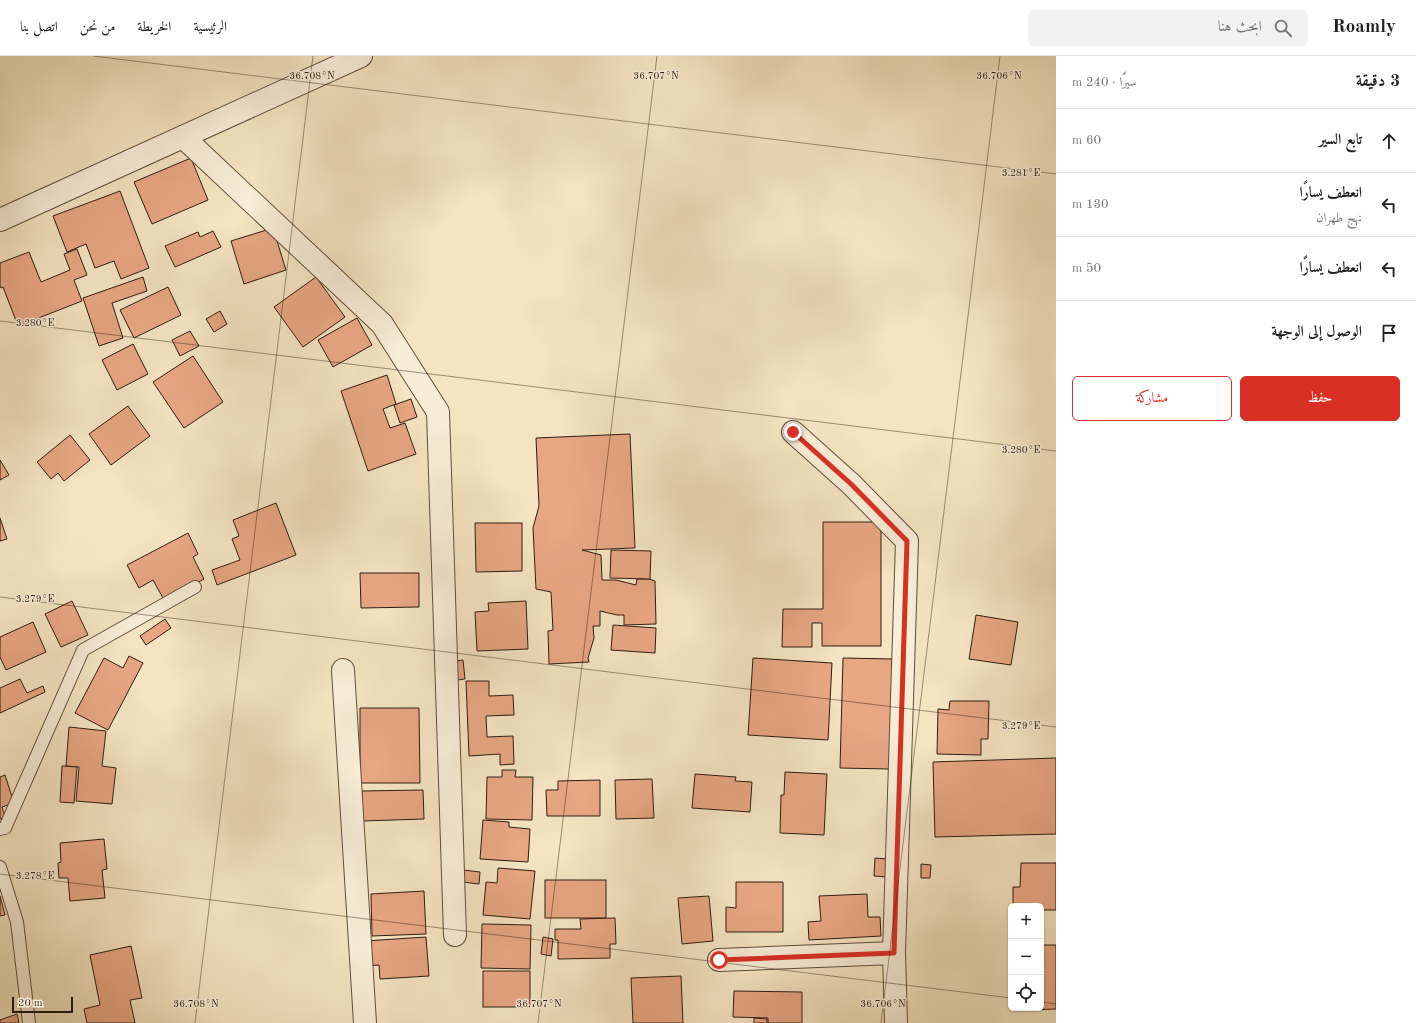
<!DOCTYPE html>
<html lang="ar">
<meta charset="utf-8">
<style>
body{margin:0;font-family:"Old Standard TT",Amiri,serif;background:#f2f2f2;color:#202124;direction:rtl}
.controls{position:absolute;right:12px;bottom:12px;display:grid;overflow:hidden;border-radius:6px;box-shadow:0 1px 3px #0004}
.controls button{width:36px;height:36px;display:grid;place-items:center;padding:0;border:0;border-bottom:1px solid #e0e0e0;background:#fff;color:#202124;font:20px sans-serif}
.scale{position:absolute;left:12px;bottom:10px;width:61px;box-sizing:border-box;padding-left:4px;border:2px solid #2e1c13;border-top:0;font-size:11px;line-height:14px;white-space:nowrap;color:#2e1c13;-webkit-text-stroke:3px #f8edd7;paint-order:stroke}
.stop{position:absolute;width:12px;height:12px;margin:-9px;border:3px solid #d93025;border-radius:50%;background:#fff}
.stop.end{background:#d93025;border-color:#fff;box-shadow:0 1px 4px #0008}
.list{margin:0;padding:0;list-style:none}
h2{display:flex;justify-content:space-between;align-items:center;height:52px;margin:0;padding:0 16px;font-size:17px}
h2 small{font-size:13px;font-weight:400;color:#757577}
.list li{display:grid;grid-template-columns:26px 1fr auto;gap:12px;align-items:center;box-sizing:border-box;height:64px;padding:0 16px;border-top:1px solid #e0e0e0}
.list b{display:block;font-size:15px;white-space:nowrap}
.list p{margin:0;font-size:13px;white-space:nowrap;color:#757577}
.list em{font-size:13px;font-style:normal;color:#757577}
.actions{display:flex;gap:8px;padding:12px 16px}
.actions a{flex:1;padding:9px 0;border:1px solid #d93025;border-radius:6px;text-align:center;font-size:14px;color:#d93025}
.actions .main{background:#d93025;color:#fff}
.icon{flex:none;width:22px;height:22px;fill:none;stroke:currentColor;stroke-width:2;stroke-linecap:round;stroke-linejoin:round}
.map{position:relative;flex:none;width:1056px;height:967px;overflow:hidden;direction:ltr}
header{display:flex;align-items:center;gap:24px;box-sizing:border-box;height:56px;padding:0 20px;background:#fff;border-bottom:1px solid #e0e0e0}
header strong{font-size:19px}
nav{display:flex;gap:22px;margin-inline-start:auto;font-size:14px}
.search{width:280px;height:36px;background:#f2f2f2;display:flex;align-items:center;gap:10px;box-sizing:border-box;padding:0 14px;border-radius:6px;color:#757577;font-size:15px}
main{display:flex}
aside{flex:1;background:#fff}
.map>svg:first-child{display:block}
</style>
<header>
<strong>Roamly</strong>
<div class="search"><svg class="icon" aria-label="search" viewBox="0 0 24 24"><circle cx="10" cy="10" r="6"/><path d="M15 15l6 6"/></svg>ابحث هنا</div>
<nav><a>الرئيسية</a><a>الخريطة</a><a>من نحن</a><a>اتصل بنا</a></nav>
</header>
<main>
<aside>
<h2>3 دقيقة<small>سيرًا · 240 m</small></h2>
<ul class="list">
<li><svg class="icon" aria-label="ahead" viewBox="0 0 24 24"><path d="M12 20V5M6 11l6-6 6 6"/></svg><div><b>تابع السير</b></div><em>60 m</em></li>
<li><svg class="icon" aria-label="left" viewBox="0 0 24 24"><path d="M17 20v-9H6M10 6l-5 5 5 5"/></svg><div><b>انعطف يسارًا</b><p>نهج طهران</p></div><em>130 m</em></li>
<li><svg class="icon" aria-label="left" viewBox="0 0 24 24"><path d="M17 20v-9H6M10 6l-5 5 5 5"/></svg><div><b>انعطف يسارًا</b></div><em>50 m</em></li>
<li><svg class="icon" aria-label="arrive" viewBox="0 0 24 24"><path d="M6 21V4h12l-3 4 3 4H6"/></svg><div><b>الوصول إلى الوجهة</b></div></li>
</ul>
<div class="actions"><a class="main">حفظ</a><a>مشاركة</a></div>
</aside>
<div class="map">
<svg width="1056" height="967" viewBox="0 0 1056 967">
<rect width="100%" height="100%" fill="#f4e4c1"/>
<filter id="stains"><feTurbulence type="fractalNoise" baseFrequency=".005" numOctaves="4"/><feColorMatrix values="0 0 0 0 .2 0 0 0 0 .09 0 0 0 0 .02 0 0 0 .5 -.17"/></filter>
<radialGradient id="worn" r=".72"><stop offset=".6" stop-color="#630" stop-opacity="0"/><stop offset="1" stop-color="#630" stop-opacity=".3"/></radialGradient>
<g fill="#e8a683" stroke="#2e1c13">
<polygon points="191,102 208,144 152,168 134,126"/>
<polygon points="120,135 149,212 121,223 114,205 95,212 86,188 67,196 53,160"/>
<polygon points="273,172 286,214 244,228 231,185"/>
<polygon points="213,175 221,191 175,211 165,190 198,176 200,181"/>
<polygon points="77,193 87,219 74,224 82,245 18,270 3,231 1,232 0,230 0,207 29,196 41,226 70,214 64,198"/>
<polygon points="143,221 147,235 112,247 123,282 99,290 83,242"/>
<polygon points="316,221 345,261 303,291 274,251"/>
<polygon points="168,231 181,259 134,282 120,254"/>
<polygon points="220,255 227,268 214,276 206,263"/>
<polygon points="357,262 372,289 333,311 318,284"/>
<polygon points="190,275 199,290 180,300 172,284"/>
<polygon points="133,288 148,318 117,334 102,304"/>
<polygon points="193,300 223,346 184,372 153,326"/>
<polygon points="387,319 396,348 383,353 390,372 405,367 416,398 368,415 341,335"/>
<polygon points="411,343 417,361 400,367 394,349"/>
<polygon points="128,350 150,380 111,409 89,378"/>
<polygon points="630,378 635,492 582,494 601,499 602,524 616,524 636,529 637,523 649,523 655,525 656,568 624,569 624,559 617,559 600,555 600,570 593,570 594,582 588,602 589,606 549,608 548,575 553,574 551,536 536,533 533,472 539,450 536,382"/>
<polygon points="70,379 90,404 64,425 58,417 51,423 37,406"/>
<polygon points="0,404 9,419 0,424"/>
<polygon points="276,447 296,499 217,529 212,514 240,504 232,483 239,480 233,464"/>
<polygon points="0,462 7,483 0,485"/>
<polygon points="823,466 881,466 881,590 822,590 822,567 812,567 812,591 782,591 783,553 823,553"/>
<polygon points="475,467 522,467 522,515 476,516"/>
<polygon points="188,477 198,498 193,501 204,523 164,544 153,524 139,532 127,509"/>
<polygon points="611,494 651,495 650,523 610,522"/>
<polygon points="360,517 419,517 419,551 361,552"/>
<polygon points="72,545 88,579 61,591 45,558"/>
<polygon points="526,545 528,593 477,595 475,556 489,555 488,547"/>
<polygon points="976,559 1018,566 1011,609 969,603"/>
<polygon points="165,563 171,572 146,589 140,580"/>
<polygon points="33,566 46,596 6,614 0,601 0,581"/>
<polygon points="613,569 656,572 655,597 611,594"/>
<polygon points="129,600 143,607 108,674 75,657 104,602 123,612"/>
<polygon points="753,602 832,607 828,684 748,679"/>
<polygon points="843,602 892,603 890,713 840,712"/>
<polygon points="463,604 465,623 450,625 447,606"/>
<polygon points="20,623 27,637 43,630 45,636 0,657 0,632"/>
<polygon points="466,625 489,625 489,640 513,639 514,659 486,660 487,681 513,680 514,708 500,709 500,698 469,700"/>
<polygon points="950,645 989,645 988,683 981,683 981,699 937,698 938,653 949,654"/>
<polygon points="360,652 419,652 420,727 360,727"/>
<polygon points="69,671 106,675 102,710 116,712 112,748 76,745 79,711 66,710"/>
<polygon points="1056,702 1056,778 935,781 933,706"/>
<polygon points="62,710 77,711 74,747 60,746"/>
<polygon points="502,714 516,714 515,721 533,721 532,764 486,763 487,721 502,721"/>
<polygon points="785,716 827,718 824,779 780,777 781,739 784,739"/>
<polygon points="695,718 736,721 735,725 752,726 750,756 692,752"/>
<polygon points="5,719 14,747 2,751 5,761 0,763 0,721"/>
<polygon points="652,723 654,762 616,763 615,724"/>
<polygon points="600,724 600,760 547,760 546,734 558,734 558,725"/>
<polygon points="423,734 424,763 363,765 362,735"/>
<polygon points="483,764 509,766 509,771 530,773 528,806 480,803"/>
<polygon points="104,783 107,813 102,814 105,842 70,845 68,822 59,822 58,807 61,806 60,787"/>
<polygon points="875,802 888,803 887,821 874,820"/>
<polygon points="1021,807 1056,807 1056,854 1041,854 1041,850 1013,850 1013,831 1020,831"/>
<polygon points="921,808 931,809 930,822 921,822"/>
<polygon points="498,812 535,815 530,863 483,859 486,826 497,827"/>
<polygon points="463,814 480,816 479,828 462,826"/>
<rect x="545" y="824" width="61" height="38"/>
<polygon points="736,826 783,826 783,876 726,876 726,851 736,852"/>
<polygon points="424,835 426,878 372,880 371,838"/>
<polygon points="867,838 868,861 880,861 881,880 809,884 808,866 821,865 819,840"/>
<polygon points="0,840 5,859 0,860"/>
<polygon points="709,840 713,885 682,888 678,842"/>
<polygon points="615,862 616,888 610,888 610,902 558,903 558,884 555,884 555,873 581,873 580,863"/>
<polygon points="482,868 531,869 530,913 481,912"/>
<polygon points="426,881 429,920 380,923 379,909 366,910 365,885"/>
<polygon points="543,881 553,883 551,900 541,898"/>
<polygon points="1041,889 1056,889 1056,953 1027,954 1027,952 1041,952"/>
<polygon points="131,890 142,942 130,944 135,967 87,967 84,953 100,949 90,899"/>
<rect x="483" y="915" width="47" height="36"/>
<polygon points="681,920 683,967 633,967 631,922"/>
<polygon points="734,935 802,936 802,967 768,967 768,962 733,961"/>
<polygon points="17,958 19,967 0,967 0,964"/>
<polygon points="754,962 767,963 767,967 754,967"/>
</g>
<g fill="none" stroke-linecap="round" stroke-linejoin="round">
<defs>
<g id="lane">
<polyline points="0,773 5,772 83,594 195,531"/>
<polyline points="0,811 17,866 29,967"/>
</g>
<g id="street">
<polyline points="183,81 382,268 438,356 455,879"/>
<polyline points="0,164 361,0"/>
<polyline points="793,376 851,428 907,485 894,897 896,967"/>
<polyline points="343,614 365,967"/>
<polyline points="719,904 894,897"/>
</g>
</defs>
<use href="#lane" stroke="#604e3e" stroke-width="14"/>
<use href="#street" stroke="#604e3e" stroke-width="24"/>
<use href="#lane" stroke="#f8edd7" stroke-width="12"/>
<use href="#street" stroke="#f8edd7" stroke-width="22"/>
</g>
<g fill="none" stroke-linecap="round" stroke-linejoin="round">
<polyline stroke="#d93025" stroke-width="5" points="719,904 894,897 907,485 851,428 793,376"/>
</g>
<path fill="none" stroke="#2e1c13" stroke-width="1" stroke-opacity="0.45" d="M93,0l963,118M0,265l1056,130M0,541l1056,130M0,818l1011,124M1041,946l15,2M195,967l118,-967M538,967l119,-967M881,967l119,-967"/>
<g font-size="10" text-anchor="middle" fill="#2e1c13" stroke="#f8edd7" stroke-width="3" stroke-linejoin="round" paint-order="stroke">
<text x="312" y="23">36.708°N</text>
<text x="656" y="23">36.707°N</text>
<text x="999" y="23">36.706°N</text>
<text x="1021" y="120">3.281°E</text>
<text x="35" y="270">3.280°E</text>
<text x="1021" y="397">3.280°E</text>
<text x="35" y="546">3.279°E</text>
<text x="1021" y="673">3.279°E</text>
<text x="35" y="823">3.278°E</text>
<text x="196" y="951">36.708°N</text>
<text x="539" y="951">36.707°N</text>
<text x="883" y="951">36.706°N</text>
</g>
<rect width="100%" height="100%" filter="url(#stains)"/>
<rect width="100%" height="100%" fill="url(#worn)"/>
</svg>
<div class="controls">
<button>+</button>
<button>−</button>
<button><svg class="icon" aria-label="locate" viewBox="0 0 24 24"><circle cx="12" cy="12" r="6"/><path d="M12 2v4M12 18v4M2 12h4M18 12h4"/></svg></button>
</div>
<div class="scale">20 m</div>
<div class="stop" style="left:719px;top:904px"></div>
<div class="stop end" style="left:793px;top:376px"></div>
</div>
</main>
